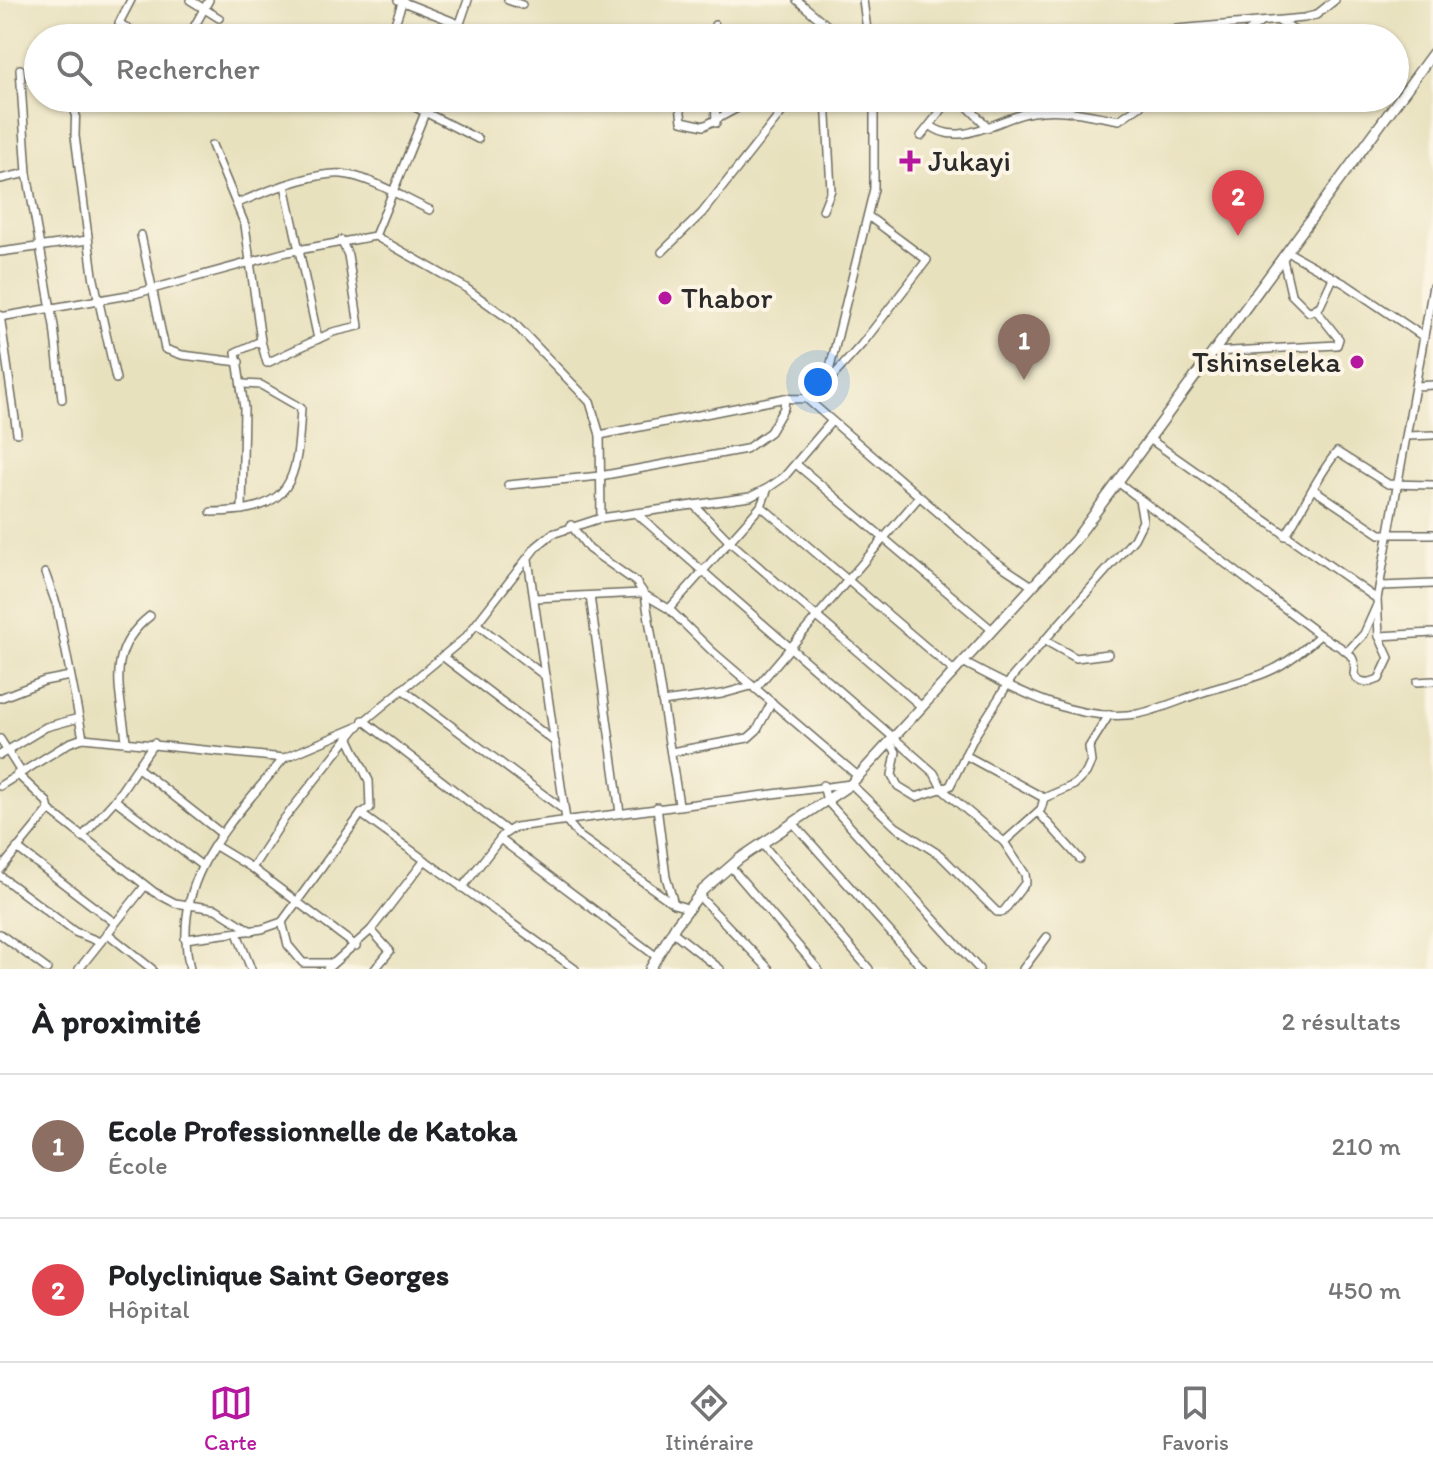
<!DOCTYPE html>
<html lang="fr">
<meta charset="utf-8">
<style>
body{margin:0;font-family:Itim,sans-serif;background:#f2f2f2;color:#202124}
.you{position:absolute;left:818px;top:382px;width:28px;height:28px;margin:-20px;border:6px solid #fff;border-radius:50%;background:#1a73e8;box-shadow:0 0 0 12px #1a73e833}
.badge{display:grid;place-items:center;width:52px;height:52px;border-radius:50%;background:#b5179e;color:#fff;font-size:26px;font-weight:700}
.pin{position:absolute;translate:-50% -66px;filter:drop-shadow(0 2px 4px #0008)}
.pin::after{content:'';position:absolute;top:42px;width:28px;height:24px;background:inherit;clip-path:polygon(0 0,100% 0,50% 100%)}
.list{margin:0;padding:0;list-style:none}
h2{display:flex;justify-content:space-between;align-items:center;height:104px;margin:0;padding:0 32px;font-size:34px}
h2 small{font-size:26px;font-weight:400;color:#757577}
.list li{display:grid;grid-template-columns:52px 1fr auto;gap:24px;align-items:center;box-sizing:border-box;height:144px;padding:0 32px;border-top:2px solid #e0e0e0}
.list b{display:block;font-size:30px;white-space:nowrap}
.list p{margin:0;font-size:26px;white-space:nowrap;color:#757577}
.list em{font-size:26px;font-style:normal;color:#757577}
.icon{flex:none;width:44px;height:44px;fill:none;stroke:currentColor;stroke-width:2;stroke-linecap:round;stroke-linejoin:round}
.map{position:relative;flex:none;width:1433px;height:969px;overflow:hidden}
.search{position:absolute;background:#fff;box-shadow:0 2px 6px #0004;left:24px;right:24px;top:24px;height:88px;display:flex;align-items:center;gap:20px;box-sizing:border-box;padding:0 28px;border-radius:44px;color:#757577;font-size:30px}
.sheet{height:392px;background:#fff}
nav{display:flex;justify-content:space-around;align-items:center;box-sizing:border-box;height:112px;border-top:2px solid #e0e0e0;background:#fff;font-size:22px;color:#757577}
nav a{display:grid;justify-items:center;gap:4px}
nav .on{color:#b5179e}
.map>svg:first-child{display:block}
</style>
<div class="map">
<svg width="1433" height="969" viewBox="0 0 1433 969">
<rect width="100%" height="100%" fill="#fcf5e5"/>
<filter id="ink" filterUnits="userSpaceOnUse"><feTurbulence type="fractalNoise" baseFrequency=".0125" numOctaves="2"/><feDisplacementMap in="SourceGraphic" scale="16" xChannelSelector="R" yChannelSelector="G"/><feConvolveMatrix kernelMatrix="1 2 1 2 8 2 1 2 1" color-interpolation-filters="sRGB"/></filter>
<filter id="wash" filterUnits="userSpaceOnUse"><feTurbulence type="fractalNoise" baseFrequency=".006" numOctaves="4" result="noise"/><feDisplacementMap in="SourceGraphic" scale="32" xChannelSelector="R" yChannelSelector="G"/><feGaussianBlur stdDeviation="1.8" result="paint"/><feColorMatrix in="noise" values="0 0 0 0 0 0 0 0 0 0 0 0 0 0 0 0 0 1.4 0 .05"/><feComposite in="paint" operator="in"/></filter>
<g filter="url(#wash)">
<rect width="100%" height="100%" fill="#e8e1be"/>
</g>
<g filter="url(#ink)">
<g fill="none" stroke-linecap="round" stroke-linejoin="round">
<defs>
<g id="street">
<polyline points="131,0 119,23 142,38"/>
<polyline points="190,0 219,18"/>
<polyline points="398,0 459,24"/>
<polyline points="508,0 522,5"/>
<polyline points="797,0 842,38"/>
<polyline points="863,0 868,38"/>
<polyline points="1280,22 1307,38"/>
<polyline points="188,38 209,0"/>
<polyline points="390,38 403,0"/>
<polyline points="455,38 468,0"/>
<polyline points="715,38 715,25"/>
<polyline points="1072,38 1304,18 1316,15 1335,0"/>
<polyline points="1239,38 1260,23"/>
<polyline points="20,69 27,173 54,326 62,399"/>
<polyline points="76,98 75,136 93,275 116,379"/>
<polyline points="397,98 478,139"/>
<polyline points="512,98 527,103"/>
<polyline points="679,98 682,121 704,126 756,98"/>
<polyline points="715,98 716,123"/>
<polyline points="959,98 989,128"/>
<path d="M930,125c29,25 72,-9 102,-13 31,-5 57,3 87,8l32,-22"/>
<polyline points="921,136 951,98"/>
<polyline points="212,145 245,225 261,341 267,363 333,332 359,326 348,255 341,240"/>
<polyline points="0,179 27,173"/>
<polyline points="285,185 318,339"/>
<path d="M238,203c26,-11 76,-31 104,-29 29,3 61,24 88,36"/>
<polyline points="823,210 831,190 826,98"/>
<polyline points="141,235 165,349 182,355 239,362"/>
<polyline points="375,236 431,98"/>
<polyline points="0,252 88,240"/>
<polyline points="662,252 702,213 793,98"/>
<polyline points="1288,252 1347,285 1424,337"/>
<polyline points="1283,259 1291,294 1309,312 1320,306 1333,278"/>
<polyline points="0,315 17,433"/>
<path d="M0,317l134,-23 153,-42 88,-16 88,50 50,36 77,80 10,33 185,-37c16,2 33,2 41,-14l48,-195v-91"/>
<polyline points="1214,352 1337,345 1339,339 1316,310"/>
<polyline points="826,384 862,344 927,260 868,216"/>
<polyline points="1416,386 1433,385"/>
<polyline points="807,399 993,560 1032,586"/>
<polyline points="600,435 601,518"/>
<polyline points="1407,436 1433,435"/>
<polyline points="1151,440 1377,599"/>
<polyline points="796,464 991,629"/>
<path d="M1119,483l201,152c17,12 39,16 34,39 5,11 16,9 25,5l10,-21 -10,-22 -2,-37 56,-313"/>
<polyline points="508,485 600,476 746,449 770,432 784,408 785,398"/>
<polyline points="1313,489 1380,534 1433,534"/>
<polyline points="694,505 730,542 922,707"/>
<polyline points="761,506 954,671"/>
<polyline points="242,510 244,408 236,352 261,341"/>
<path d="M211,512c83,-1 86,-30 90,-104l-40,-23 -18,-1"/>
<polyline points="571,525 589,549 636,582 645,595 669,609 713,652 859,777"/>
<path d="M1285,536c19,-28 31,-59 52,-84l51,32 45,1"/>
<polyline points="528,559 566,820 579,836 674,904 687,908"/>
<polyline points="45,573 57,606 83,738"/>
<polyline points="1381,586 1433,584"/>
<polyline points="645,595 679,804"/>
<polyline points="590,596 620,813"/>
<polyline points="535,598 642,593"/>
<polyline points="669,609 761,506 768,488 784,477 831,422"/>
<polyline points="478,625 545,676"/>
<polyline points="1379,636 1433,633"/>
<polyline points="1044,640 1076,658 1108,654"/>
<polyline points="1347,652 1364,634 1376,607"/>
<polyline points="442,656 555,742"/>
<path d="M963,662c51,27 112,61 174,52 23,-4 47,-16 70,-23 55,-16 69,-16 113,-56"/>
<polyline points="1417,682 1433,681"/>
<polyline points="402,689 564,810"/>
<polyline points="755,689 919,497"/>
<polyline points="0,698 44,681 70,676"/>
<polyline points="662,702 722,694 751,686"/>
<polyline points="363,720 507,831"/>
<polyline points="0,739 21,772"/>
<path d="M126,741c-5,-50 -22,-89 24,-125"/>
<polyline points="890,742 896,752 892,775 898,786 916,797 950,786 974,737 1013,676 1134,539 1143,521 1139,500"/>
<polyline points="671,752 748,738 757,730 772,702"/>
<polyline points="0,755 46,727 79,718"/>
<polyline points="965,755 1044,798"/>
<polyline points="138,768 222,834"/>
<polyline points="17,774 47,802 49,810 154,892 175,903 216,909 251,931"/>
<polyline points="823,785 827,801 979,969"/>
<polyline points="0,786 69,743 83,738 284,758 355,728"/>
<polyline points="115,800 201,865"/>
<polyline points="657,807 666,877 674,904"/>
<polyline points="1038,812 1080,859"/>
<polyline points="361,814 575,969"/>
<polyline points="794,824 923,969"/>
<polyline points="82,837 115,800 154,743"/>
<polyline points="500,839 657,957"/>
<polyline points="1004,842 1041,809 1044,798 1074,785 1086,773 1091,762 1089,747 1109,715"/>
<polyline points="214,845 252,868 356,946"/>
<polyline points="763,845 869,969"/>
<polyline points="17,848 115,923"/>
<polyline points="730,866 818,969"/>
<polyline points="252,868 284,819 357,727 466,637 536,547 552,534 601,518 750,497 768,488"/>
<polyline points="0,870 49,810"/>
<polyline points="0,876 75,932 100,942"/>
<polyline points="462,888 503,835 515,827 851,784 896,827 940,855 997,912 1003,912 1026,882 1025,874 1004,842 943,790 934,773 636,513"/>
<polyline points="698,895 769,969"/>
<polyline points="371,930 390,951 375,969"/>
<polyline points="672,931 720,969"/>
<polyline points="107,933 152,969"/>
<polyline points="237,933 251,969"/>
<polyline points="0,934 47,969"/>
<polyline points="185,939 262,929 282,922"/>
<polyline points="331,963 303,963 288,945 282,922 361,814 370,808 369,781 349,739"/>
<polyline points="79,969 145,886"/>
<path d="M190,969c-21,-91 41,-146 94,-211"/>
<polyline points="327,969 371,930 425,860"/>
<polyline points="1023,969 1047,937"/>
</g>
<polyline id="secondary" points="650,969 676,925 703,890 739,859 851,784 1075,540 1433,53"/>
</defs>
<use href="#street" stroke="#6d6b5e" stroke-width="10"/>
<use href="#secondary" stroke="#6d6b5e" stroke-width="12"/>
<use href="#street" stroke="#fff" stroke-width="7"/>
<use href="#secondary" stroke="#fff" stroke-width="9"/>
</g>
</g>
<g fill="#b5179e" stroke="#fcf5e5" stroke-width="3">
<path d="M906 149h8v8h8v8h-8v8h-8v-8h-8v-8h8z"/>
<circle cx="665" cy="298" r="8"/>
<circle cx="1357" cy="362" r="8"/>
</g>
<g text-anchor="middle" stroke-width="8" stroke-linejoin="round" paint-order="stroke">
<g font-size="30" fill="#2b2b2b" stroke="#fcf5e5" text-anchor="start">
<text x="928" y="171">Jukayi</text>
<text x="681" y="308">Thabor</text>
<text x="1341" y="372" text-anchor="end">Tshinseleka</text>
</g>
</g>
</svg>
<div class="you"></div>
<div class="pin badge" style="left:1024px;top:380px;background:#8d6e63">1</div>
<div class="pin badge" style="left:1238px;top:236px;background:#e0444e">2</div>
<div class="search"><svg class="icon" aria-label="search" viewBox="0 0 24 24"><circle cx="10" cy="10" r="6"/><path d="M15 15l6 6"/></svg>Rechercher</div>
</div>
<section class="sheet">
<h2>À proximité<small>2 résultats</small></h2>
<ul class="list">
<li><span class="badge" style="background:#8d6e63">1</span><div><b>Ecole Professionnelle de Katoka</b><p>École</p></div><em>210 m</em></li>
<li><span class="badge" style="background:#e0444e">2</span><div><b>Polyclinique Saint Georges</b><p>Hôpital</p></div><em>450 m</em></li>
</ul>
</section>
<nav>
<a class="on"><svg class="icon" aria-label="map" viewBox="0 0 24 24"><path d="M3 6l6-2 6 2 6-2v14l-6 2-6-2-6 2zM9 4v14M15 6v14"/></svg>Carte</a>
<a><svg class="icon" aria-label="directions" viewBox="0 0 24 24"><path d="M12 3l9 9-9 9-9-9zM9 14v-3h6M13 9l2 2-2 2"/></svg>Itinéraire</a>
<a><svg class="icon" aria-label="saved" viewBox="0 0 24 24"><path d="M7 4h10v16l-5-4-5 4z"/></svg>Favoris</a>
</nav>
